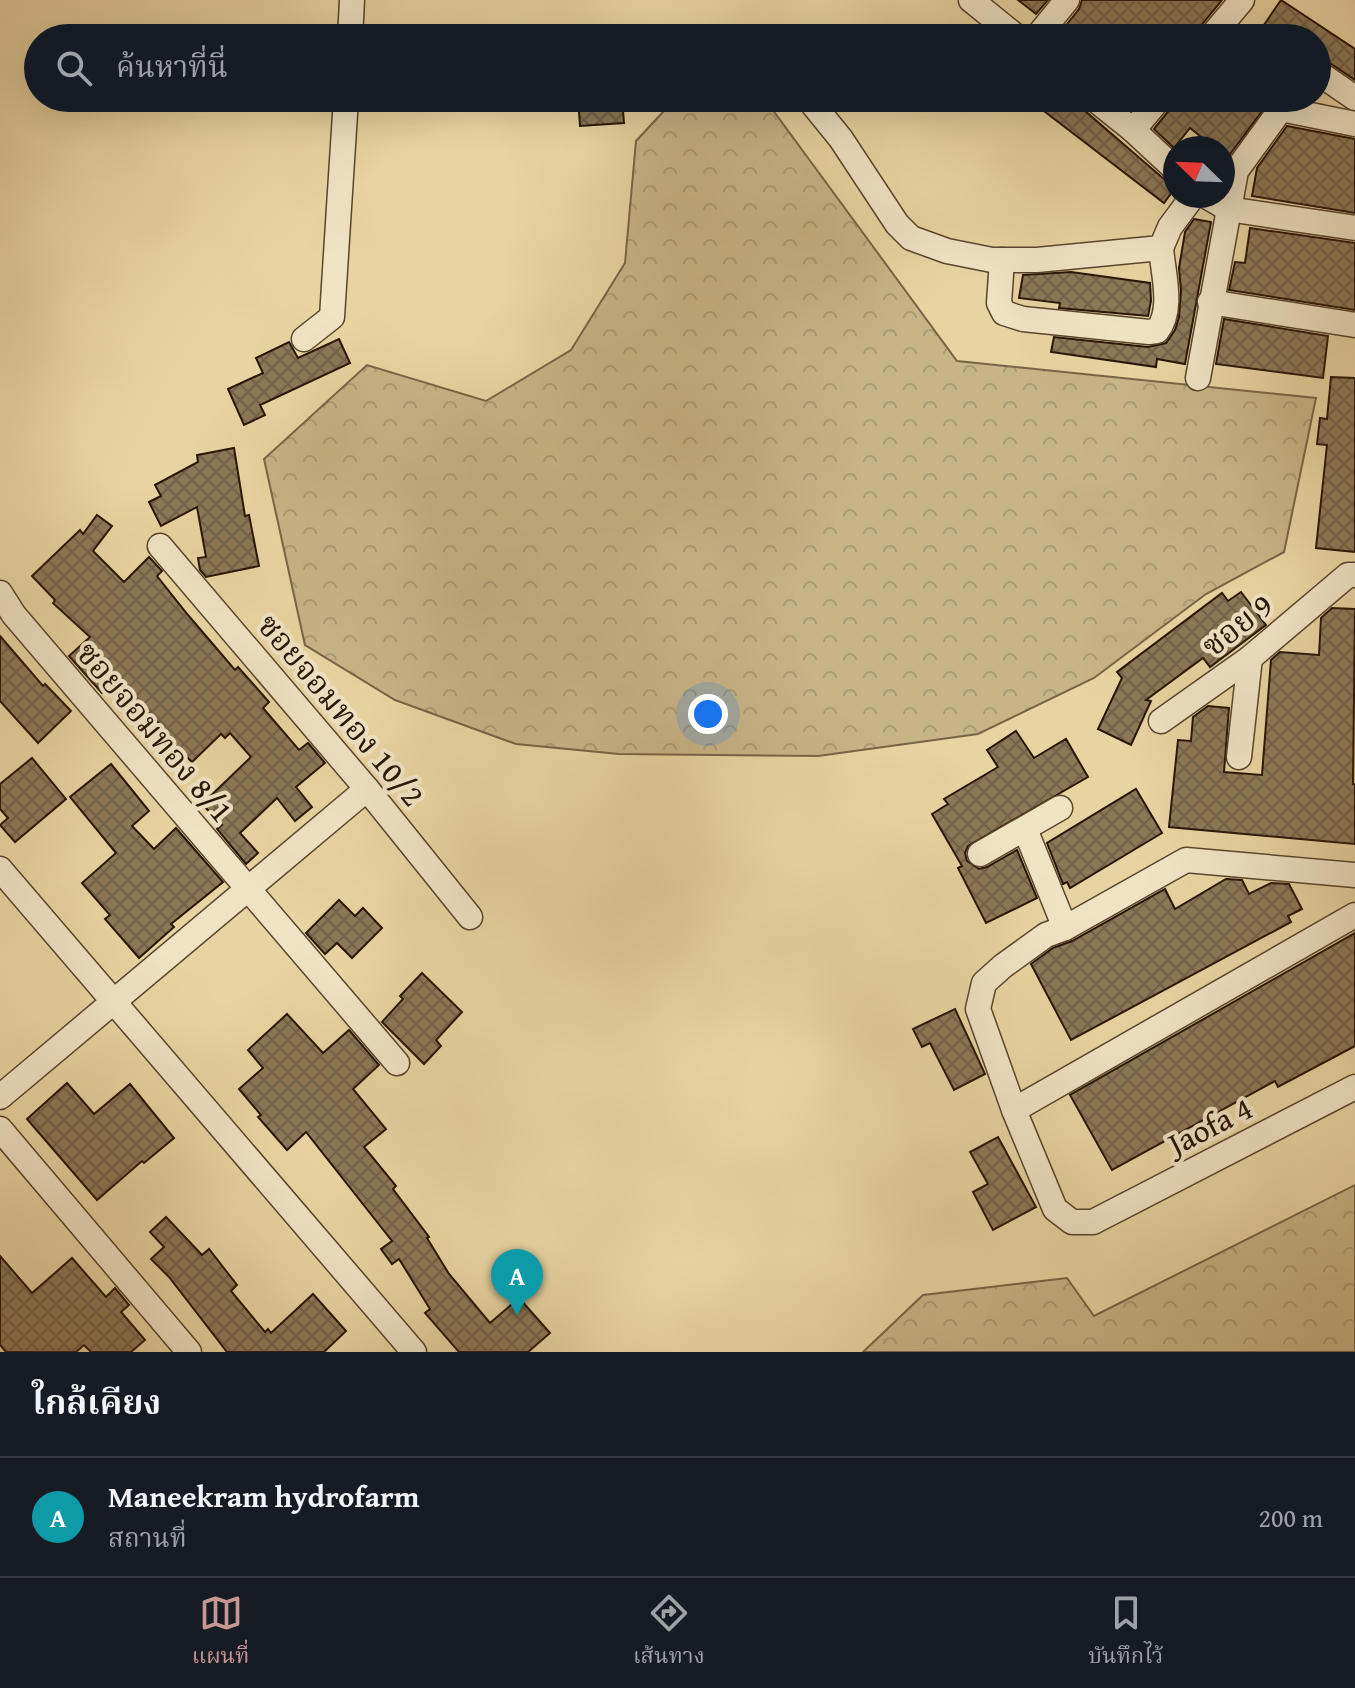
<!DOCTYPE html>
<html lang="th">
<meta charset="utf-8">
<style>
body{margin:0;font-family:"Gentium Book Plus","Noto Serif Thai",serif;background:#20242c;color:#f1f3f6}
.compass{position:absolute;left:1163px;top:136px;width:72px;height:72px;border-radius:50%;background:#171b24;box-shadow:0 8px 32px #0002;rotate:293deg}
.you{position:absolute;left:708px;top:714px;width:28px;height:28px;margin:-20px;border:6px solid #fff;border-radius:50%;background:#1a73e8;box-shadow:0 0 0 12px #1a73e833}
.badge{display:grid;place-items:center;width:52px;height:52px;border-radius:50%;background:#c59692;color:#fff;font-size:26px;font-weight:700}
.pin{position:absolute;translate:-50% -66px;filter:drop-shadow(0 2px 4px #0008)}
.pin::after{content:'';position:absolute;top:42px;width:28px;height:24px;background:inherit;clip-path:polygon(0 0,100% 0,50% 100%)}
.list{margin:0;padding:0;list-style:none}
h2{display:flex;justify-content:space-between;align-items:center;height:104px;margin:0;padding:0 32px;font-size:34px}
h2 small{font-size:26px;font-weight:400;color:#9ea1a6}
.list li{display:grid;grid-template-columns:52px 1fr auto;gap:24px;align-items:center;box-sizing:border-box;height:120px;padding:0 32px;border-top:2px solid #363941}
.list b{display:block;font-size:30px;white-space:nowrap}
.list p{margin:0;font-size:26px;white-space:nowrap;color:#9ea1a6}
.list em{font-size:26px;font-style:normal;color:#9ea1a6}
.icon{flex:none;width:44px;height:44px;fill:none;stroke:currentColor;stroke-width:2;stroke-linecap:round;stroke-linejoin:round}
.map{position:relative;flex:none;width:1355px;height:1352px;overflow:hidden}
.search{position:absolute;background:#171b24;box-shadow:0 8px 32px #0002;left:24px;right:24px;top:24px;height:88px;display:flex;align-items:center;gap:20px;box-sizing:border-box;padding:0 28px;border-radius:44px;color:#9ea1a6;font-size:30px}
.sheet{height:224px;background:#171b24}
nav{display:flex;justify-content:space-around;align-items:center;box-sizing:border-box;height:112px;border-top:2px solid #363941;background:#171b24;font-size:22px;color:#9ea1a6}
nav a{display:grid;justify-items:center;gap:4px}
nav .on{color:#c59692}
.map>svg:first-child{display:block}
</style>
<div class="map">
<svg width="1355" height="1352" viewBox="0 0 1355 1352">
<defs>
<pattern id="forest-crowns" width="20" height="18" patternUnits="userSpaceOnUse" patternTransform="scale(2)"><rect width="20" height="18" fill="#c7b487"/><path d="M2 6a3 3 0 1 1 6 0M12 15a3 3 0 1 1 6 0" fill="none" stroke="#ab9a73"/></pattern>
<pattern id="building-cross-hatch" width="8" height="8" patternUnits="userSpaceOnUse" patternTransform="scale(2)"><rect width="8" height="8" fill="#8c7857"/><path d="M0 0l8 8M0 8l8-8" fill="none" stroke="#726146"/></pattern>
</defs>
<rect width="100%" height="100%" fill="#e8d4a2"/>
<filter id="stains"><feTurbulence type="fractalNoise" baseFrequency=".0025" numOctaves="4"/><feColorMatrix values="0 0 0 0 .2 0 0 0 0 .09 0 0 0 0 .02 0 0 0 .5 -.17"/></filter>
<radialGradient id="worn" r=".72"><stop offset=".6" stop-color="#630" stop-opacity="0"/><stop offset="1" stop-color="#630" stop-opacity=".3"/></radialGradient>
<g fill="url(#forest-crowns)" stroke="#786446" stroke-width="2">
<polygon points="676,98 764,98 957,361 1316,398 1284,552 1206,594 1094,678 978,734 818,756 619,754 516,744 395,700 305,645 264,459 367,365 486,401 571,350 625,263 636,141"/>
<polygon points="1355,1185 1355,1352 863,1352 923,1295 1067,1278 1094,1316"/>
</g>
<g fill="url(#building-cross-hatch)" stroke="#281505" stroke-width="2">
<polygon points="1018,0 1048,0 1036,14"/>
<polygon points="1082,0 1222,0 1199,28 1195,38 1066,38 1060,33 1079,9"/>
<polygon points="1281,0 1355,49 1355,80 1325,60 1317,57 1317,38 1255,38"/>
<polygon points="578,98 622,98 624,123 580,126"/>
<polygon points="1027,98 1076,98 1084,110 1165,180 1175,184 1175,188 1164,203"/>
<polygon points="1175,98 1272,98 1227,158 1223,155 1223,148 1215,148 1190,128 1174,148 1154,129 1171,108"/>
<polygon points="1287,126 1355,139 1355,213 1252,196 1257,168"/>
<polygon points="1194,219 1211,222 1185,364 1157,359 1156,367 1051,352 1054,337 1148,347 1166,343 1175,330 1179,317 1181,291 1179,268 1185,232"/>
<polygon points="1250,228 1355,243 1355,310 1229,290 1235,262 1245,263"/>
<polygon points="1071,272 1150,283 1151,301 1148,316 1059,308 1060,303 1019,298 1023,275"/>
<polygon points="1224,319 1328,336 1323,378 1216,364"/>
<polygon points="339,339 350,363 260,405 265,415 244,425 228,389 263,373 256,358 289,342 298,358"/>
<polygon points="1331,377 1355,378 1355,552 1316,548 1327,445 1317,444 1320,418 1327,419"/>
<polygon points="234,448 245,516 249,515 259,566 206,577 200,570 198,558 206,557 197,507 161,526 149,502 161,496 155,485 198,462 197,455"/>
<polygon points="97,515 112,526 93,551 124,582 149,557 162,571 157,576 188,615 235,670 238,667 269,702 263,708 299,750 308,743 325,763 296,787 312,807 295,821 277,798 240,833 258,853 246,864 217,829 222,825 202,804 251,757 230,733 225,738 221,734 192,762 174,744 171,747 157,733 163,728 117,679 102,693 69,656 90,637 53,603 55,600 32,576 80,530 83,534"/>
<polygon points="1241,592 1266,625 1210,667 1203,658 1146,700 1151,701 1131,745 1098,729 1122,678 1117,672 1222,593 1228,601"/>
<polygon points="1332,608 1355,609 1353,784 1355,784 1355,844 1169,827 1178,740 1191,741 1193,717 1208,706 1229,708 1224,772 1262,775 1271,660 1280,652 1319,655 1321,618"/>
<polygon points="0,636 43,686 45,684 71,711 38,743 0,701"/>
<polygon points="1016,731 1034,758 1066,739 1088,777 968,846 965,853 967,861 979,869 987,867 1017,850 1037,898 986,923 958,868 962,866 932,814 948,804 944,799 998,767 987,750"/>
<polygon points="32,758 66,799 15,842 0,825 8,818 0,809 0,784"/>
<polygon points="111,764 149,811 132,826 154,849 176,828 223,882 171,924 174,927 139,958 105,919 110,915 82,883 116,853 70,797"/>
<polygon points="1136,789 1162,833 1070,888 1067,882 1063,884 1047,843"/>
<polygon points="1226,879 1242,880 1249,894 1271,883 1289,884 1302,909 1288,916 1291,922 1071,1040 1031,964 1053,948 1072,941 1165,889 1175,909"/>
<polygon points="339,900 355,916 363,908 382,928 352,958 337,943 325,954 306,933"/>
<polygon points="1355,933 1355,1046 1278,1087 1275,1081 1112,1170 1070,1095"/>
<polygon points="422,973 462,1012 436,1040 441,1046 424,1064 382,1022 403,999 400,996"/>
<polygon points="955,1009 985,1074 954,1090 930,1043 922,1047 913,1029"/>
<polygon points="287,1014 323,1053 349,1030 379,1065 353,1089 386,1129 364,1147 396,1186 393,1189 429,1237 427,1238 449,1274 490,1323 519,1298 550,1333 528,1352 459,1352 425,1313 430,1309 399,1259 392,1264 381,1249 392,1241 306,1132 287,1150 258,1117 261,1115 239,1089 263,1068 248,1050"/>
<polygon points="67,1083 94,1114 130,1084 174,1138 144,1163 142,1161 97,1200 27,1119"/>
<polygon points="998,1137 1036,1207 993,1230 973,1192 988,1184 970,1152"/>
<polygon points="166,1217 202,1255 209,1249 237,1285 231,1291 265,1332 268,1329 271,1333 313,1294 346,1331 324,1352 227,1352 169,1277 151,1259 164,1247 150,1232"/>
<polygon points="0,1256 32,1293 72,1258 106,1297 115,1288 129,1305 121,1312 145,1340 131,1352 91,1352 84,1345 76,1352 6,1352 0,1345"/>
</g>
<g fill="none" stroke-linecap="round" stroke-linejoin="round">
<defs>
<g id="minor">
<polyline points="971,0 1018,38"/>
<polyline points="350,38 352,0"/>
<polyline points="1036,38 1067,0"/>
<polyline points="1210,38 1242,0"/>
<polyline points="1317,72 1355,98"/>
<polyline points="1093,98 1133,130 1175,169"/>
<polyline points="811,102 841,139 897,224 911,238 947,251 992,260 1037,260 1161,248 1170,227 1193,196"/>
<polyline points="1133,130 1160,98"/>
<polyline points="1206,196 1228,209 1355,228"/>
<path d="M1002,260l-3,43 5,10 19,6 126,13 8,-1c17,-21 6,-58 4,-83"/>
<polyline points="1210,302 1355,325"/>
<polyline points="304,339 332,317 346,98"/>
<polyline points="1198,378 1236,171 1281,109 1355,124"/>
<polyline points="160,546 367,789 470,917"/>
<polyline points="0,593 14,615 397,1063"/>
<polyline points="1161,721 1250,658 1348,575 1355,575"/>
<polyline points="1239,757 1250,658"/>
<polyline points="1025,829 1065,928"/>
<polyline points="980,854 1060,808"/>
<polyline points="0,869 414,1352"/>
<polyline points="1355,875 1186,860 1065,928 1046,935 1003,966 984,983 978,1009 1014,1110 1055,1209 1072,1222 1093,1222 1355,1087"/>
<polyline points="0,1097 367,789"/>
<polyline points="1014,1110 1355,915"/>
<polyline points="0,1129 189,1352"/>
</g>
</defs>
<use href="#minor" stroke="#58452c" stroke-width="27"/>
<use href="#minor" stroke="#f0e3c3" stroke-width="24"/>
</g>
<g text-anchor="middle" stroke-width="8" stroke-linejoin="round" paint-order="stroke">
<g font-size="32" fill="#281505" stroke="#f0e3c3">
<text transform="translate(1237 625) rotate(-38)" y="11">ซอย 9</text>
<text transform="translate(341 710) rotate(50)" y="11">ซอยจอมทอง 10/2</text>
<text transform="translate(155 732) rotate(50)" y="11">ซอยจอมทอง 8/1</text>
<text transform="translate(1210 1126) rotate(-27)" y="11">Jaofa 4</text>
</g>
</g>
<rect width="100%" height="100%" filter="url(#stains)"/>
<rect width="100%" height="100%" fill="url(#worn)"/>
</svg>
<svg class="compass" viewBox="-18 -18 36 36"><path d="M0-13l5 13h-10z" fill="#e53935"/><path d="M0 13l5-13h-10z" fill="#9ea1a6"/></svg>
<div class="you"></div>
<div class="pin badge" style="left:517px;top:1315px;background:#0f9aa8">A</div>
<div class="search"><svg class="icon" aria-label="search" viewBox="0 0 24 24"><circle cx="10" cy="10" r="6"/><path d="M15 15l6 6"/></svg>ค้นหาที่นี่</div>
</div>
<section class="sheet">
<h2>ใกล้เคียง<small></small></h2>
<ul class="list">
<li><span class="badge" style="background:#0f9aa8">A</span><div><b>Maneekram hydrofarm</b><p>สถานที่</p></div><em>200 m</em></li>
</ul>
</section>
<nav>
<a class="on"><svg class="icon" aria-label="map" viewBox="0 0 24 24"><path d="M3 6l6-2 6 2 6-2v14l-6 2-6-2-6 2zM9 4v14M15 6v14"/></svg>แผนที่</a>
<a><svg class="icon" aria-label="directions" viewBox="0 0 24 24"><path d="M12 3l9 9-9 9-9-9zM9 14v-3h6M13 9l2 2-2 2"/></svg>เส้นทาง</a>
<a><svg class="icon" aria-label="saved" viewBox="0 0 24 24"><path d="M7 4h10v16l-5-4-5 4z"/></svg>บันทึกไว้</a>
</nav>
